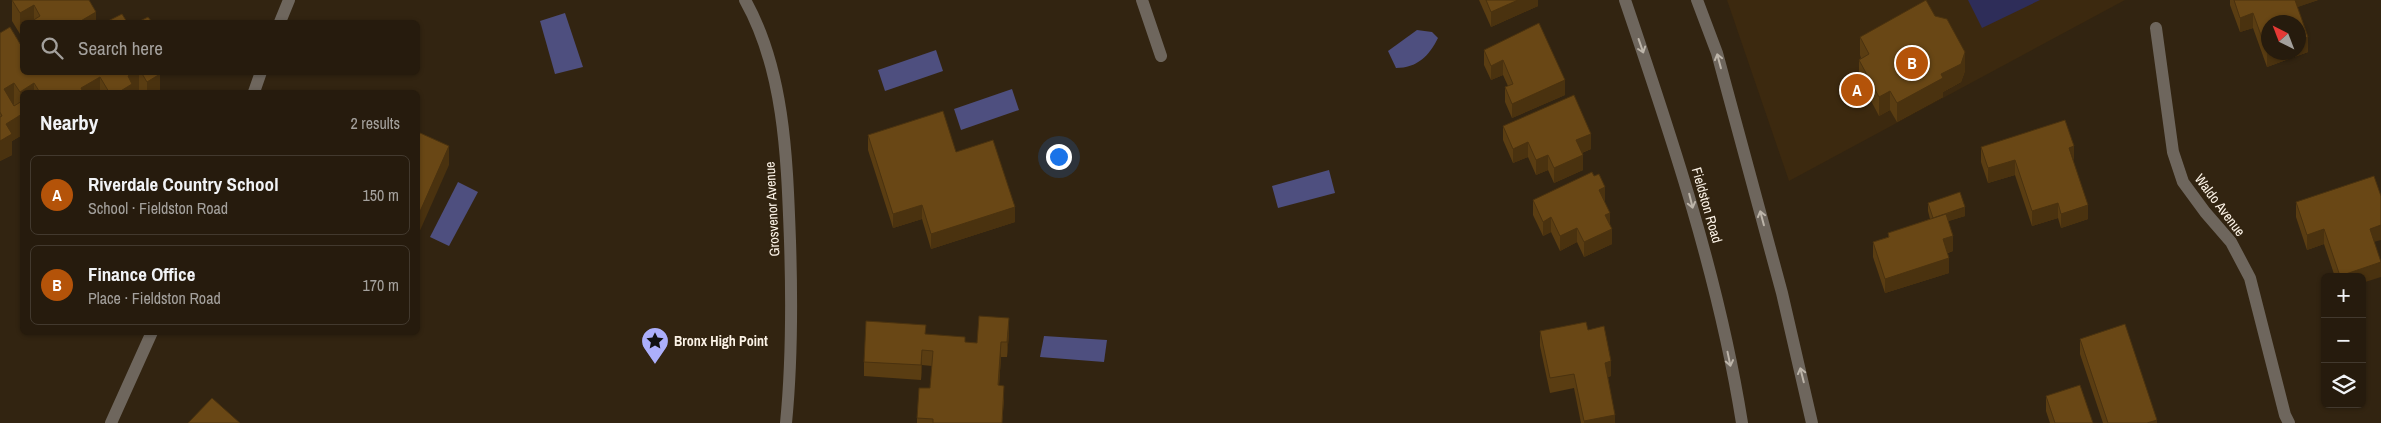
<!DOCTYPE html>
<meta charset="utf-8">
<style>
body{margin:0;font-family:"Archivo Narrow",sans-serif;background:#2e2416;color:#f1f3f6}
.controls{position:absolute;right:15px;bottom:15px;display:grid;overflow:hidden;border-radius:8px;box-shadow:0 1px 4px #0004}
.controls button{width:45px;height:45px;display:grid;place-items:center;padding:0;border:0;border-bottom:1px solid #42392e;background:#261b0d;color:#f1f3f6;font:25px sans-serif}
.compass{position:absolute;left:2261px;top:15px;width:45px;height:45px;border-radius:50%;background:#261b0d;box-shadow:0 1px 4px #0004;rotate:318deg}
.you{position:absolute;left:1058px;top:156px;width:18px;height:18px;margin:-12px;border:4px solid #fff;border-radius:50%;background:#1a73e8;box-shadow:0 0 0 8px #1a73e833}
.badge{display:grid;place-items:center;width:32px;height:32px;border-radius:50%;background:#b45309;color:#fff;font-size:16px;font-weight:700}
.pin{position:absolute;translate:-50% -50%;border:2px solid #fff;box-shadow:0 1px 5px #0006}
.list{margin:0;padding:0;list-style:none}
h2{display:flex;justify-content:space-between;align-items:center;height:65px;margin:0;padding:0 20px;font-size:21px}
h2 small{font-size:16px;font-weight:400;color:#a4a19d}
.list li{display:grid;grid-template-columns:32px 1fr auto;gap:15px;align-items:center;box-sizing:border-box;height:80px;margin:0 10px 10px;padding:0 10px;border:1px solid #42392e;border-radius:8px}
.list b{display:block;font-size:19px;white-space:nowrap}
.list p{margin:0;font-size:16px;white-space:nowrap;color:#a4a19d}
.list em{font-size:16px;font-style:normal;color:#a4a19d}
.icon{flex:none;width:28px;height:28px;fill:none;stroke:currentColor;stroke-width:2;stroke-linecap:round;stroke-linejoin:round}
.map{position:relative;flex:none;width:2381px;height:423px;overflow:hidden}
.search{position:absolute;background:#261b0d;box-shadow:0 1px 4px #0004;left:20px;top:20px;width:400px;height:55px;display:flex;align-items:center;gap:12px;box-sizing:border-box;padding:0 18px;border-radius:8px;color:#a4a19d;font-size:19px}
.panel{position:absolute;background:#261b0d;box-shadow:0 1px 4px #0004;left:20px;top:90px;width:400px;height:245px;border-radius:8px}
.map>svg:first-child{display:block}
</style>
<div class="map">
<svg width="2381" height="423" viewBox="0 0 2381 423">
<rect width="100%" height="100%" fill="#322411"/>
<polygon fill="#3c290f" points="1727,0 2125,0 1789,181"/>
<polygon fill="#2e2d59" points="1968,0 2040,0 1982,28"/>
<g fill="#4e4f7f">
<polygon points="565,13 583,67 555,74 540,21"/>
<path d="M1417,30l15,2 6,6c-9,18 -21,30 -42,30l-8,-17z"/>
<polygon points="936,50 943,71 885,91 878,70"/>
<polygon points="1012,89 1019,110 961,130 954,109"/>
<polygon points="1329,170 1335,193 1278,208 1272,186"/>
<polygon points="458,182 478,192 449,246 430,237"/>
<polygon points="1044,336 1107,340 1104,362 1040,357"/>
</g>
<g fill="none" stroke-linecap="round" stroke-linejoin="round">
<g stroke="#6e665d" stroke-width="12">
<path d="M745,0c40,71 42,161 45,241 2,61 2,121 -4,182"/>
<polyline points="1142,0 1161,56"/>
<path d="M1625,0c47,138 94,278 117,423"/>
<polyline points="1697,0 1717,53 1782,293 1812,423"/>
<polyline points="280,22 289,0"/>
<polyline points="2156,28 2173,152 2183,182 2205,212 2231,242 2250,278 2285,415 2289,423"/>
<polyline points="254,92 261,72"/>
<polyline points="111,423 152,332"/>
</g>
</g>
<g fill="#5a3d12">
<polygon points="12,0 96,22 22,22 22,32 20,34 12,21"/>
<polygon points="1479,0 1538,0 1538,6 1491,27"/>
<polygon points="2230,0 2318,0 2297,7 2308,52 2267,67 2253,28 2240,32 2230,5"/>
<polygon points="0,33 22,72 164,72 160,75 160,92 140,92 139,90 134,92 22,92 22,135 12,141 12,155 0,161"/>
<polygon points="1860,37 1965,71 1961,82 1943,92 1943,97 1897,122 1890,110 1879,116 1859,78 1859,60 1861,58 1860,55"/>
<polygon points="1484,50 1565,95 1512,118 1505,102 1505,87 1508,86 1503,75 1491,80 1484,65"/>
<polygon points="1503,126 1591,149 1582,153 1583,170 1554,183 1548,170 1536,175 1528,157 1513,163 1503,140"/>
<polygon points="868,135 956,152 1015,222 931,249 922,219 893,228 868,150"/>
<polygon points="1981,147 2073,161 2088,219 2061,228 2058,218 2032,226 2015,175 1988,183 1981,162"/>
<polygon points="1533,200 1605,202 1604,202 1610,224 1612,244 1584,257 1577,242 1560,251 1551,232 1543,236 1533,215"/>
<polygon points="2296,202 2374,242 2381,277 2335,277 2324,244 2307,250 2296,217"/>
<polygon points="1928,203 1965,216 1948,221 1953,251 1948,253 1949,273 1885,293 1873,257 1873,242 1888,237 1888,233 1930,219 1928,211"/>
<polygon points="1588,330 1611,376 1608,377 1615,423 1581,423 1574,388 1550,393 1540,346 1540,331"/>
<polygon points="1009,333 1007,357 1001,357 999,385 1004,400 1002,423 917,423 917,418 930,388 932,366 922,365 921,380 864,376 864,362 926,334 965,342 977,343"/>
<polygon points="2080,339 2157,423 2103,423 2080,354"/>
<polygon points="2046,396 2093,423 2050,423 2046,411"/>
</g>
<g fill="#4a320f">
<polygon points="1518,0 1538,0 1538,6 1491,27 1491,12"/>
<polygon points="2292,0 2318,0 2292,9"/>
<polygon points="34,5 34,22 32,21 32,22 22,22 22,32 20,34 20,13"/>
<polygon points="96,12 96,22 79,22"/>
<polygon points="2253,13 2253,28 2240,32 2240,18"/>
<polygon points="2308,37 2308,52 2267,67 2267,52 2298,52 2298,41"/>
<polygon points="1965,52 1965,71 1961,82 1943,92 1943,97 1897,122 1897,103 1941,74"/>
<polygon points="1503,60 1503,75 1491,80 1491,66"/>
<polygon points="133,72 139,72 139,90 134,92 119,92 128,76"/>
<polygon points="151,72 164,72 160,75 160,92 147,92 147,82"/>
<polygon points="100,77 100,92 81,92 81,88"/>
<polygon points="1565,80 1565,95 1512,118 1512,104"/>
<polygon points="14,83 14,104 4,110 4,89"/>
<polygon points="34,83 34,92 22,92 22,111 20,112 20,92"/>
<polygon points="1890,91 1890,110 1879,116 1879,97"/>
<polygon points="22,114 22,135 12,141 12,155 0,161 0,141 6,124"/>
<polygon points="1591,134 1591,149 1576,155 1576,140"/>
<polygon points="1528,142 1528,157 1513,163 1513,149"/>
<polygon points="449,146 449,165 418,235 418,216"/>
<polygon points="2074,146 2074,161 2069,148"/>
<polygon points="1548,155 1548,170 1536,175 1536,160"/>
<polygon points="1583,155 1583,170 1554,183 1554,168"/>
<polygon points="2015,160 2015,175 1988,183 1988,168"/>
<polygon points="1605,187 1605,202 1599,205 1599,190"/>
<polygon points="2058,203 2058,218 2032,226 2032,211"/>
<polygon points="922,205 922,219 893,228 893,214"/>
<polygon points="2088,205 2088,219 2061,228 2061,214"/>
<polygon points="1015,207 1015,222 931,249 931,234"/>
<polygon points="1965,207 1965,216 1946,222 1944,215"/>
<polygon points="1610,213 1610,228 1605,215"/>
<polygon points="1551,217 1551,232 1543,236 1543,222"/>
<polygon points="2381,225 2381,240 2370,243 2370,229"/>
<polygon points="1577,228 1577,242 1560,251 1560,236"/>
<polygon points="1612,229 1612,244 1584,257 1584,242"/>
<polygon points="2324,229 2324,244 2307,250 2307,235"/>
<polygon points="1953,236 1953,251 1943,254 1943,239"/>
<polygon points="1949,258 1949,273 1885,293 1885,279"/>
<polygon points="2381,262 2381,277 2362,283 2362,277 2340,277 2340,276"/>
<polygon points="1009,318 1009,333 1007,357 1007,342"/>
<polygon points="1001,342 1001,357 998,400 998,385"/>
<polygon points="922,350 922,365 921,380 921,365"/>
<polygon points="1611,361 1611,376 1605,377 1605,363"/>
<polygon points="1615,415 1615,423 1584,423 1584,421"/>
<polygon points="2157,420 2157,423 2147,423"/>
</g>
<g fill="#694715" stroke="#4a320f">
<polygon points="12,0 89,0 96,12 79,22 32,22 32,21 40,16 34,5 20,13"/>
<polygon points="1486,0 1518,0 1491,12"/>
<polygon points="1926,0 1935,16 1947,19 1965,52 1961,64 1941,74 1943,78 1897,103 1890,91 1879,97 1859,60 1869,54 1860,37"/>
<polygon points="2234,0 2295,0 2308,37 2298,41 2298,22 2268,22 2268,52 2267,52 2253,13 2240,18"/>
<polygon points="122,14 127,22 109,22 108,21"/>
<polygon points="148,17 152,22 138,22"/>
<polygon points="1539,23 1565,80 1512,104 1505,87 1513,84 1503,60 1491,66 1484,50"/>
<polygon points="10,27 22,47 22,72 133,72 128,76 132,84 119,92 109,92 100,77 81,88 83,92 36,92 39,91 34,83 20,92 14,83 4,89 14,106 22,101 22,114 6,124 12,134 0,141 0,117 2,116 0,112 0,33"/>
<polygon points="141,72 158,72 160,74 147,82"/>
<polygon points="1574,95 1591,134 1576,140 1583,155 1554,168 1548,155 1536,160 1528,142 1513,149 1503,126"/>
<polygon points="943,111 956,152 993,140 1015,207 931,234 922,205 893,214 868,135"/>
<polygon points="2065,120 2074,146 2069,148 2088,205 2061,214 2058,203 2032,211 2015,160 1988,168 1981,147"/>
<polygon points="418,132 449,146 418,216"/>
<polygon points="1592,172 1594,176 1599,174 1605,187 1599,190 1610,213 1605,215 1612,229 1584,242 1577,228 1560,236 1551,217 1543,222 1533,200"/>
<polygon points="2374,176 2381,196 2381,225 2370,229 2381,262 2340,276 2324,229 2307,235 2296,202"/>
<polygon points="1960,192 1965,207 1933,218 1928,203"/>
<polygon points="1946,214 1953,236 1943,239 1949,258 1885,279 1873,242 1889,237 1888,233"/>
<polygon points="979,316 1009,318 1007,342 1001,342 998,385 1004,386 1002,423 933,423 933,419 917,418 919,388 930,388 933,351 922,350 921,365 864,362 866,321 926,325 925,334 965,337 965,342 977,343"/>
<polygon points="1586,322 1588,330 1604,326 1611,361 1605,363 1615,415 1584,421 1574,374 1550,378 1540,331"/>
<polygon points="2125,324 2157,420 2147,423 2108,423 2080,339"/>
<polygon points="2080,385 2093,423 2055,423 2046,396"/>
<polygon points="212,398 240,423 188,423"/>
</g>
<defs><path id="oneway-shaft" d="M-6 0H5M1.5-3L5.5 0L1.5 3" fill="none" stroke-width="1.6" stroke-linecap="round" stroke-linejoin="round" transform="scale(1.25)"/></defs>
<g stroke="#bcb4a9">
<use href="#oneway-shaft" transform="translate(1641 46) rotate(71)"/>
<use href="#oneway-shaft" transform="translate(1719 61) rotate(-105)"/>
<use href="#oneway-shaft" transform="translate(1691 201) rotate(76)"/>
<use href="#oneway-shaft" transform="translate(1762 218) rotate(-105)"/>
<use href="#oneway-shaft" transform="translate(1729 359) rotate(78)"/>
<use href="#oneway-shaft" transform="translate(1802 375) rotate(-104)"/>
</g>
<defs>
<symbol id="sight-pin" viewBox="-11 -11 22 30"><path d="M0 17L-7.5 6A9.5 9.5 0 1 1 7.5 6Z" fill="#acaffb" stroke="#322411"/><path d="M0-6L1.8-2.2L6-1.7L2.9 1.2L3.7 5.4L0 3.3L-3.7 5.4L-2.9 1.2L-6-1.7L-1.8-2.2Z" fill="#111"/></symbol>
</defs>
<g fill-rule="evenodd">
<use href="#sight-pin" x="639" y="325" width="32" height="43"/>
</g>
<g text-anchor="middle" stroke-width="4" stroke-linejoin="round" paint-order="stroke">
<g font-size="14" fill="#fcf3e7" stroke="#322411">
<text transform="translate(1707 205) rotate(74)" y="5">Fieldston Road</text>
<text transform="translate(2220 205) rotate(53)" y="5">Waldo Avenue</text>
<text transform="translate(772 209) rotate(-93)" y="5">Grosvenor Avenue</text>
</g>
<g font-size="14" font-weight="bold" fill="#fcf3e7" stroke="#322411" text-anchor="start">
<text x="674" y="346">Bronx High Point</text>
</g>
</g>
</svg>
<div class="controls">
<button>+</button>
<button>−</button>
<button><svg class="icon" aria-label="layers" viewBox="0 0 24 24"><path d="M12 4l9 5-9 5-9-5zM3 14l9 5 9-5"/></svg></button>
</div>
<svg class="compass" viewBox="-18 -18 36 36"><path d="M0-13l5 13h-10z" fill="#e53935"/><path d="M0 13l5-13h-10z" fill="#a4a19d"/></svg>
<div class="you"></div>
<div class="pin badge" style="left:1857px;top:90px">A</div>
<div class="pin badge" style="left:1912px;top:63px">B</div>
<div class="search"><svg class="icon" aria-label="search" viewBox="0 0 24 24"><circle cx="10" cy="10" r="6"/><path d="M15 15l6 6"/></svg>Search here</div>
<section class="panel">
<h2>Nearby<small>2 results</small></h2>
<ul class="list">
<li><span class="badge">A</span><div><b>Riverdale Country School</b><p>School · Fieldston Road</p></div><em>150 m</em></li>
<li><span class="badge">B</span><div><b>Finance Office</b><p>Place · Fieldston Road</p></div><em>170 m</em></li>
</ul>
</section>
</div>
